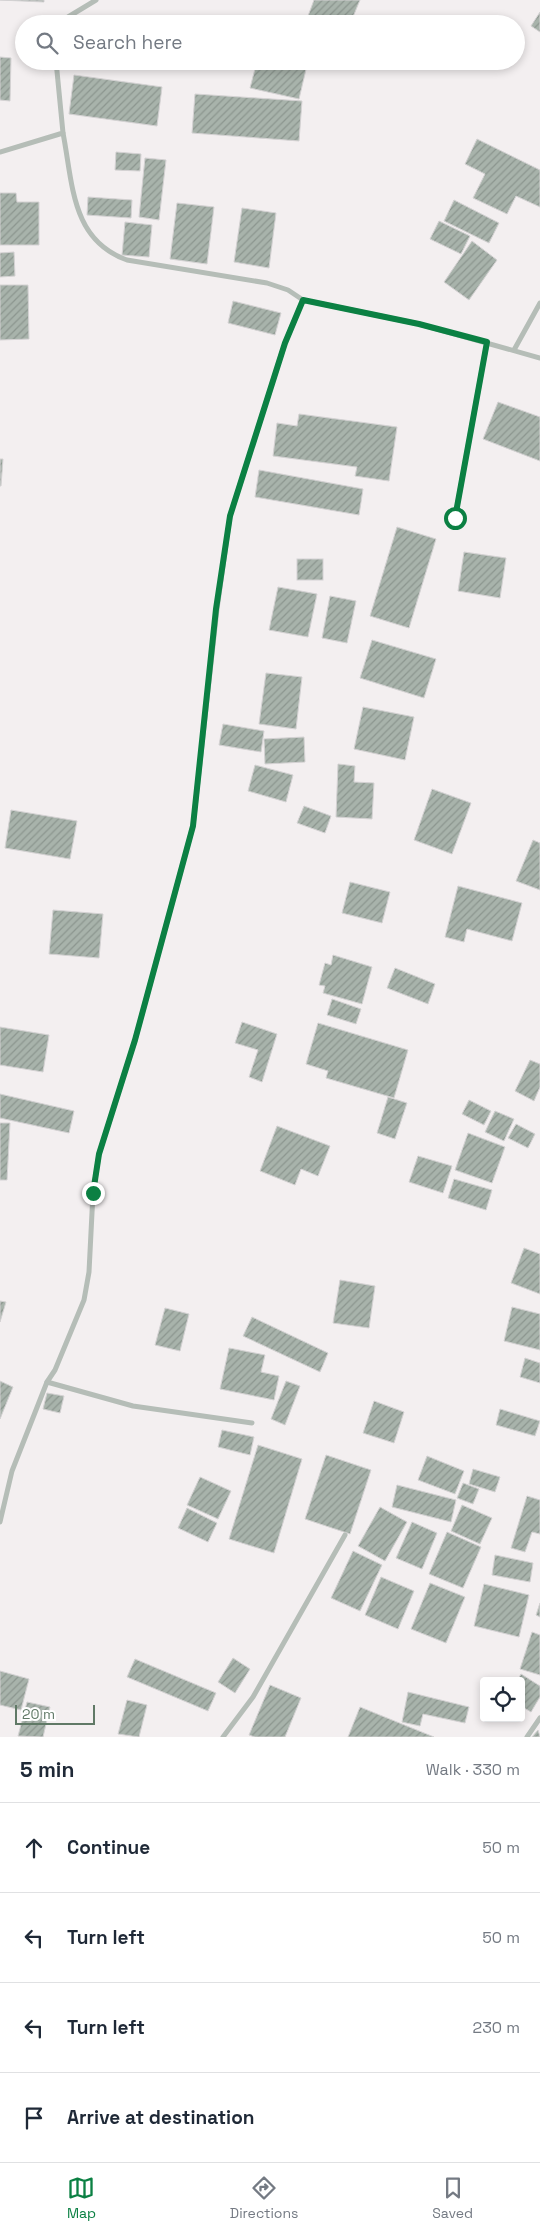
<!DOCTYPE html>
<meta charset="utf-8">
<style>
body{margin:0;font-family:"Space Grotesk",sans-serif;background:#f2f2f3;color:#1f2937}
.controls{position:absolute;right:15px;bottom:15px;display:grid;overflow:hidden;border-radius:5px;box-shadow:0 2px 8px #0003}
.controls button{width:45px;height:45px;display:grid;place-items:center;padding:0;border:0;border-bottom:1px solid #e0e1e3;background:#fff;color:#1f2937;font:25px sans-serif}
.scale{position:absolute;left:15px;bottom:12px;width:80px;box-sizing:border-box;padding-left:5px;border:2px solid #607966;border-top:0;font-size:14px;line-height:18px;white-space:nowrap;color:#607966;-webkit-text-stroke:4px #fff;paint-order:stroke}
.stop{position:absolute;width:15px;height:15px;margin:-11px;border:4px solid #0b8043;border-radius:50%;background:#fff}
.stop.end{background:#0b8043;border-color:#fff;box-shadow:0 1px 5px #0008}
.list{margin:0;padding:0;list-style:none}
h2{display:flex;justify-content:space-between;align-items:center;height:65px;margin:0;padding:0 20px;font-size:21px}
h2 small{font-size:16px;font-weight:400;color:#747a83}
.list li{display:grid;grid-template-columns:32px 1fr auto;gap:15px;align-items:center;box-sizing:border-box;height:90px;padding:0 20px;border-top:1px solid #e0e1e3}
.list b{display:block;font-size:19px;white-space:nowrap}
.list em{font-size:16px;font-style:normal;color:#747a83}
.icon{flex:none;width:28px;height:28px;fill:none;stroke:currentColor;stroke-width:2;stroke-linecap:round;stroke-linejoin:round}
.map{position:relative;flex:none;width:540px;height:1737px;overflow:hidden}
.search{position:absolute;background:#fff;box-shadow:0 2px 8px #0003;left:15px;right:15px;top:15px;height:55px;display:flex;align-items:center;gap:12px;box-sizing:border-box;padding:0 18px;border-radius:28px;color:#747a83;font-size:19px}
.sheet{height:425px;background:#fff}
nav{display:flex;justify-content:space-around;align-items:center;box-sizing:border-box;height:70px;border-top:1px solid #e0e1e3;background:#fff;font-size:14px;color:#747a83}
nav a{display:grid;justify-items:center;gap:2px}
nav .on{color:#0b8043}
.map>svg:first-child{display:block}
</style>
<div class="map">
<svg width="540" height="1737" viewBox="0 0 540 1737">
<defs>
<pattern id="building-hatch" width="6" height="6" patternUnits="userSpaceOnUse" patternTransform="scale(1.25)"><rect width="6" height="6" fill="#a8b3ab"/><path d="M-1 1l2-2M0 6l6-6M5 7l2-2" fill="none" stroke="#8c968f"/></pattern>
</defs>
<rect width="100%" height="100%" fill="#f3eff0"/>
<g fill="url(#building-hatch)" stroke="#d4d2d3">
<polygon points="0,0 44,0 44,2"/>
<polygon points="314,0 360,0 350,24 326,24 308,16"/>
<polygon points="540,12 540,32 531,26"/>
<polygon points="0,57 11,58 10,101 0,100"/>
<polygon points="257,61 308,61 299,99 250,88"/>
<polygon points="74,75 162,87 157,126 69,114"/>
<polygon points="195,94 302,101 299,141 192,133"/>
<polygon points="477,139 540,170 540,207 516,196 507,214 473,198 485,174 465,164"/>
<polygon points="116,152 141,154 140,171 115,170"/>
<polygon points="145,158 166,160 159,220 139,217"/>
<polygon points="0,193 16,193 17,202 39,202 39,245 0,245"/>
<polygon points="88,197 132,200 131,218 87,215"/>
<polygon points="454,200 499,223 489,243 444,221"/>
<polygon points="177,203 214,207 207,264 170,259"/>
<polygon points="242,208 276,213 269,268 234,262"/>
<polygon points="439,221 470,236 461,254 430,239"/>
<polygon points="125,222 152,225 149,257 122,255"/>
<polygon points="472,241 497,260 469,300 444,282"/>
<polygon points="14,252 15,276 0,277 0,253"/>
<polygon points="0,285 28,285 29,339 0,340"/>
<polygon points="233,301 281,313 275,335 228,323"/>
<polygon points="498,402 540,417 540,461 483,439"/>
<polygon points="299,414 397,427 389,481 355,476 357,467 273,456 277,423 297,426"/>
<polygon points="0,459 3,459 1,486 0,486"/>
<polygon points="259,470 363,489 359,515 255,497"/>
<polygon points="397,527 436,539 409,628 370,616"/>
<polygon points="464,552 506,558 500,598 458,591"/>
<rect x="297" y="559" width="26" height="21"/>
<polygon points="278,587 317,594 308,637 269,630"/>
<polygon points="330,596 356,601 347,643 322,638"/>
<polygon points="372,640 436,659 424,698 360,678"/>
<polygon points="266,673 302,677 296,729 259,724"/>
<polygon points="363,707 414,717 405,760 354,749"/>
<polygon points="223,724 264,731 261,752 219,745"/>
<polygon points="304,737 305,762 265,764 264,739"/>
<polygon points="338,764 355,766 354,782 374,783 372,819 336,817"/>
<polygon points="255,765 293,775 286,802 248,791"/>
<polygon points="432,789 471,803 452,854 414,840"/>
<polygon points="304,806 331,816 325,833 297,823"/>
<polygon points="11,810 77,821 70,859 5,848"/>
<polygon points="533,840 540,843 540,890 516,881"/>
<polygon points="350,882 390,892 382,923 342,913"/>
<polygon points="458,886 522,903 512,941 467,929 464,942 445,937"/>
<polygon points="53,910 103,914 99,958 49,954"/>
<polygon points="333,955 372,967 362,1004 323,993 325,986 319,985 325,963 331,965"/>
<polygon points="395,968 435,984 428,1004 387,988"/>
<polygon points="332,999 361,1009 356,1024 327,1015"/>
<polygon points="242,1022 277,1034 262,1082 249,1077 258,1050 235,1043"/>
<polygon points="318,1023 408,1050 394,1098 326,1078 328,1071 306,1064"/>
<polygon points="0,1027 49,1035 43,1072 0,1065"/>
<polygon points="530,1060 540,1064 540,1087 534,1101 515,1091"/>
<polygon points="0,1094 74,1111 69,1133 0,1118"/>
<polygon points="388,1097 407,1103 395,1139 377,1133"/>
<polygon points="469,1100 491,1111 484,1125 462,1114"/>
<polygon points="495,1111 514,1119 504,1141 485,1132"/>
<polygon points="0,1123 10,1123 7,1180 0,1180"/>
<polygon points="516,1124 535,1134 528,1148 508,1138"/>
<polygon points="277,1126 330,1146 318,1176 301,1169 295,1185 260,1171"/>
<polygon points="468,1133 505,1147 492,1183 455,1170"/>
<polygon points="418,1156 452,1166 443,1193 409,1182"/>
<polygon points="454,1179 492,1190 486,1210 448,1198"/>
<polygon points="524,1248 540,1254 540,1294 511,1283"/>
<polygon points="340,1280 375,1286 369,1328 333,1323"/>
<polygon points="0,1301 6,1302 0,1322"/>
<polygon points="512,1307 540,1314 540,1350 504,1341"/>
<polygon points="165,1308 189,1314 180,1351 155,1345"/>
<polygon points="252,1317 328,1353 320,1372 243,1336"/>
<polygon points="229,1348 265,1355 261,1372 279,1376 274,1400 220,1389"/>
<polygon points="525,1358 540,1363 540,1383 520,1377"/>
<polygon points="0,1381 13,1387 0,1419"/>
<polygon points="286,1381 300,1386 285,1425 271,1419"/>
<polygon points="47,1393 64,1396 60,1413 43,1409"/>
<polygon points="374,1401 404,1412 394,1443 363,1433"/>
<polygon points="500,1409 540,1421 535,1436 496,1425"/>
<polygon points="222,1430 254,1437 250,1455 218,1447"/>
<polygon points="258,1445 302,1459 274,1553 229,1539"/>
<polygon points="326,1455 371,1470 350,1534 305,1519"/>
<polygon points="427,1456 464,1471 455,1494 418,1480"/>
<polygon points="473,1469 500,1477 495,1492 469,1484"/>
<polygon points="200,1477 231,1491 218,1519 187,1505"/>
<polygon points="463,1483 479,1489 473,1504 457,1498"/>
<polygon points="397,1485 456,1500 451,1522 392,1507"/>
<polygon points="527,1496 540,1500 540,1534 532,1532 525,1552 511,1548"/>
<polygon points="462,1505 492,1518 480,1544 451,1531"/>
<polygon points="380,1507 407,1522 385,1561 358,1546"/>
<polygon points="187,1508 217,1523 208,1542 178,1528"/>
<polygon points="412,1522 437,1533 422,1569 396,1558"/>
<polygon points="447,1532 481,1547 463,1588 429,1574"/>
<polygon points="353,1551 382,1565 360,1611 331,1598"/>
<polygon points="495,1555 533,1563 530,1582 492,1575"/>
<polygon points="381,1577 414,1591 398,1629 365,1615"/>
<polygon points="430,1583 465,1597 446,1643 411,1629"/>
<polygon points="484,1584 529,1595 519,1637 474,1626"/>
<polygon points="540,1603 540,1617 536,1615"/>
<polygon points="532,1632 540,1635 540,1675 520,1669"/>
<polygon points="233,1658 250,1669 235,1693 218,1682"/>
<polygon points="135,1659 216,1693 208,1711 127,1677"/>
<polygon points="0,1671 29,1679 21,1710 0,1705"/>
<polygon points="521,1674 540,1686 540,1697 531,1712 521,1706 521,1681 517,1681"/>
<polygon points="270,1685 301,1698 285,1737 255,1737 249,1735"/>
<polygon points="408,1692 469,1707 465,1723 423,1714 420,1726 402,1722"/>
<polygon points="127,1700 147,1705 139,1737 118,1734"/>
<polygon points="27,1702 50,1707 43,1737 18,1736"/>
<polygon points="360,1707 434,1737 348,1737"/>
<polygon points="538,1730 540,1737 532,1737"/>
</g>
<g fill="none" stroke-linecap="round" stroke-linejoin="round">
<g stroke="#b5bdb7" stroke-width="5">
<polyline points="61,24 68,17 96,0"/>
<path d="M63,133c10,51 8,107 64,127l140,23 21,7 15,10 116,24 121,34"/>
<polyline points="0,152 63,133 56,61"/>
<polyline points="514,350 540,303"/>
<polyline points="455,518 487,342"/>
<polyline points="47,1382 133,1406 252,1423"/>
<polyline points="0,1522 12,1471 47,1382 55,1370 84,1300 89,1272 93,1193 99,1154 135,1040 193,826 217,609 230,516 285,343 303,300"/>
<polyline points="223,1737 253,1697 345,1535"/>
<polyline points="527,1737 540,1718"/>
</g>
</g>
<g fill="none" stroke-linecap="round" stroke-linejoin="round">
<polyline stroke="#0b8043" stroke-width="6" points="93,1193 99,1154 135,1040 193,826 216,609 230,516 285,343 303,300 419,324 487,342 455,518"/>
</g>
</svg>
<div class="controls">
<button><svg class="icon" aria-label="locate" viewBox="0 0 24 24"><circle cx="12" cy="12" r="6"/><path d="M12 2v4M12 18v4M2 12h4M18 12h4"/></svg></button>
</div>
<div class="scale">20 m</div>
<div class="stop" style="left:455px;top:518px"></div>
<div class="stop end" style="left:93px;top:1193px"></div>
<div class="search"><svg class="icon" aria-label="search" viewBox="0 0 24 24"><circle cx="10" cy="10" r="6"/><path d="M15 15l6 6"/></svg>Search here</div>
</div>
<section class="sheet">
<h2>5 min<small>Walk · 330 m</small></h2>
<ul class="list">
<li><svg class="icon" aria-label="ahead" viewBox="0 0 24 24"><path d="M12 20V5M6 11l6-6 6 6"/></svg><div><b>Continue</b></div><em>50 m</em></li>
<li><svg class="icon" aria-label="left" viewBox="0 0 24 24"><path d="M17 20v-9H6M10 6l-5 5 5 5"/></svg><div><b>Turn left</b></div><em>50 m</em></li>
<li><svg class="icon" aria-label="left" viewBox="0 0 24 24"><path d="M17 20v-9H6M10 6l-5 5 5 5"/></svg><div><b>Turn left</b></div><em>230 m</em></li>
<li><svg class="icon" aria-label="arrive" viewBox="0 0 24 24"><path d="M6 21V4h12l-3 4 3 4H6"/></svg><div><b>Arrive at destination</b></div></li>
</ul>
</section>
<nav>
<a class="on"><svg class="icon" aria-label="map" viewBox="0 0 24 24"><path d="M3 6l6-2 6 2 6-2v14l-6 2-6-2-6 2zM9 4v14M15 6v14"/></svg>Map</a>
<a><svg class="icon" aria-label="directions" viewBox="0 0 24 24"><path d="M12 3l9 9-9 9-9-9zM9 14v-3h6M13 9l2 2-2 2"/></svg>Directions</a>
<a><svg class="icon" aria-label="saved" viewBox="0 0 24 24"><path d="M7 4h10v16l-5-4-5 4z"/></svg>Saved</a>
</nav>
